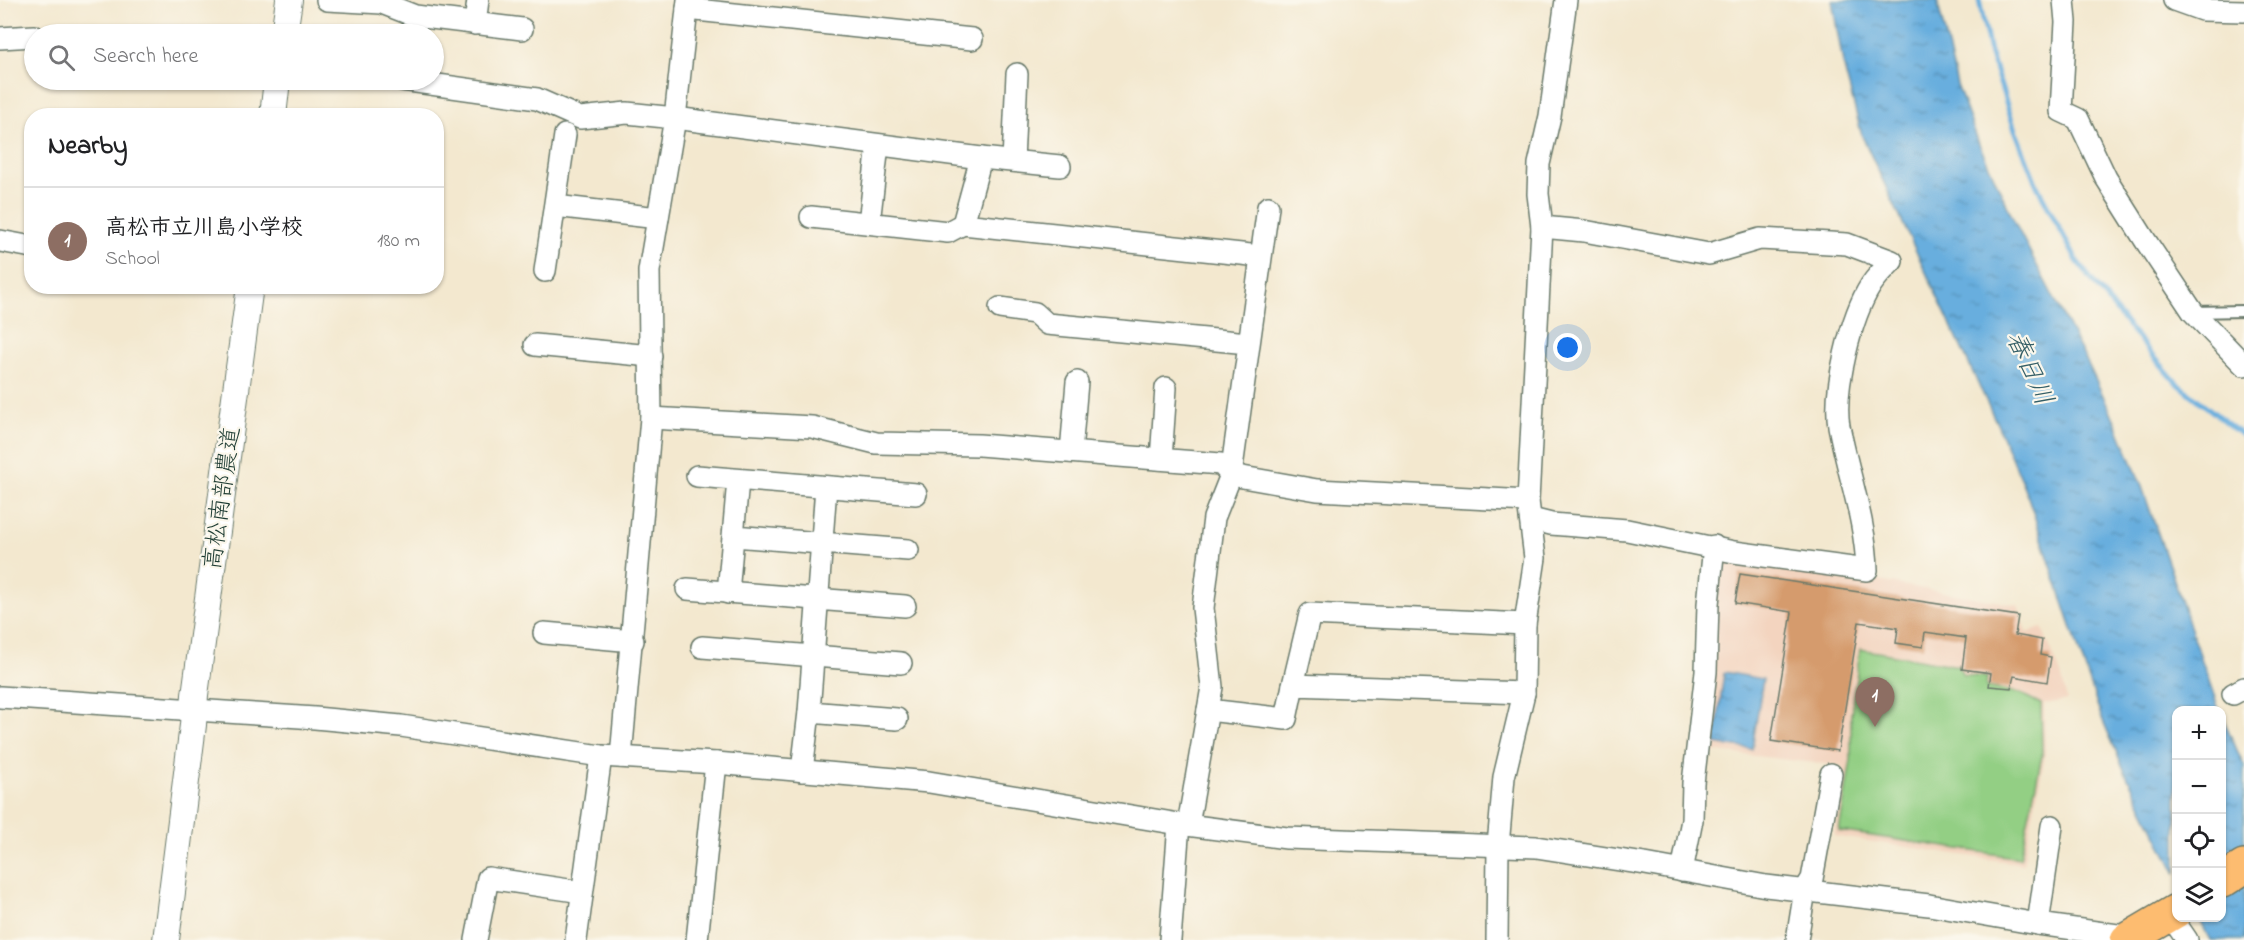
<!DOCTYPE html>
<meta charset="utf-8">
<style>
body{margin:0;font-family:"Indie Flower","Klee One",sans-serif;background:#f2f2f2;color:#202124}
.controls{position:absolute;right:18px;bottom:18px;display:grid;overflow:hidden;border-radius:12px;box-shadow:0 2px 4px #0004}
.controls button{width:54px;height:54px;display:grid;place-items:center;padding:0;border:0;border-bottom:2px solid #e0e0e0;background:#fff;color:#202124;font:30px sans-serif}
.you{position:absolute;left:1568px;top:348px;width:21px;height:21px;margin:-15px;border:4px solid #fff;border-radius:50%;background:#1a73e8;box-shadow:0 0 0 9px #1a73e833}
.badge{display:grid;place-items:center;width:39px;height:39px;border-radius:50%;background:#0f766e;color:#fff;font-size:20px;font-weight:700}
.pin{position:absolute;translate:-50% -50px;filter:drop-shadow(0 2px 3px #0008)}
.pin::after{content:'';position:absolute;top:32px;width:21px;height:18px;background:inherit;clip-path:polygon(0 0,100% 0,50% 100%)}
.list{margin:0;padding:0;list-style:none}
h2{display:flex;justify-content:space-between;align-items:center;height:78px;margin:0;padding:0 24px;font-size:26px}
h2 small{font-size:20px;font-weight:400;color:#757577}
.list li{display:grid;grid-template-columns:39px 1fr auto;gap:18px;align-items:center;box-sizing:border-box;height:108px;padding:0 24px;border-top:2px solid #e0e0e0}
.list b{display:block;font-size:22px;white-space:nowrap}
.list p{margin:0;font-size:20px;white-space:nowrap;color:#757577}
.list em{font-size:20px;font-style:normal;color:#757577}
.icon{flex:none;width:33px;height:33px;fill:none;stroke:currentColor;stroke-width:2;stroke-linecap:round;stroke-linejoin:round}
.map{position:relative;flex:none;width:2244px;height:940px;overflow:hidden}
.search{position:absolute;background:#fff;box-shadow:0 2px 4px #0004;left:24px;top:24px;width:420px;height:66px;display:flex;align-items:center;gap:15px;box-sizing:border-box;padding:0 21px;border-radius:33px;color:#757577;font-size:22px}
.panel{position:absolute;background:#fff;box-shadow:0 2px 4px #0004;left:24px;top:108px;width:420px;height:186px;border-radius:24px}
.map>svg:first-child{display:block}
</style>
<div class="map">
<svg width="2244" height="940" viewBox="0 0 2244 940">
<defs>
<pattern id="water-ripples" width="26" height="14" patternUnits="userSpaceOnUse" patternTransform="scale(1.5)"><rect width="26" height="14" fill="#67aede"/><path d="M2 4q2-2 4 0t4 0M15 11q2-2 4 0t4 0" fill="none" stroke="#548fb5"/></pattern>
</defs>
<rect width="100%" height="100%" fill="#fbf7ec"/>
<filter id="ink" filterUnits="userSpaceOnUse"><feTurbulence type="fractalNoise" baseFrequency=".0167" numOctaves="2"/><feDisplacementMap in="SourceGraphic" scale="12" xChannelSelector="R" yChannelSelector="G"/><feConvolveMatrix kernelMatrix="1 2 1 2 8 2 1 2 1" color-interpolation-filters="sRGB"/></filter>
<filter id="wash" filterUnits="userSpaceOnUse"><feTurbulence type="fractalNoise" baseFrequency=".008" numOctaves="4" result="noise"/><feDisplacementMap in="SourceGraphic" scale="24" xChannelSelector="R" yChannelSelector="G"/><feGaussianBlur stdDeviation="1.35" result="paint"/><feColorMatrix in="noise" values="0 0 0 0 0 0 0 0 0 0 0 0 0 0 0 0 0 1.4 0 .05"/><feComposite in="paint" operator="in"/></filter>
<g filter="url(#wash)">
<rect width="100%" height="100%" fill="#f3e8cf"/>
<polygon fill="#f3d4bf" points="1716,553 2018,605 2027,633 2042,628 2061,674 2067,700 2044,704 2045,756 2023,864 1834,836 1843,766 1702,750"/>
<polygon fill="#93cf84" stroke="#59865c" stroke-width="1.5" points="1860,649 1958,666 1963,675 1987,677 1986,687 2019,693 2041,704 2042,756 2020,858 1839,831 1851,760 1851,715"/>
<g fill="url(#water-ripples)" stroke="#437689" stroke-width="1.5">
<polygon points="1832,0 1937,0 1957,85 1979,144 2016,225 2089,366 2116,423 2141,484 2219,710 2176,710 2176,874 2125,772 2101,716 2028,497 1998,426 1862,136 1843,63"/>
<polygon points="1724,672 1763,679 1752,749 1715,744"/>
<polygon points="2222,716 2244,766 2244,940 2210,940 2199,918 2222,918"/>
</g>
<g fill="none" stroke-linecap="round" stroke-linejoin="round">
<polyline stroke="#67aede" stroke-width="5" points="1979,0 1990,52 2014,127 2037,186 2077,261 2130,329 2176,382 2244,437"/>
</g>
<g id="blocks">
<polygon fill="#d59b6d" points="1740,574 2018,616 2015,635 2042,640 2040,655 2051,657 2047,682 2014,676 2011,688 1989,686 1991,673 1962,669 1966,638 1925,632 1923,647 1896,643 1898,628 1859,622 1838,751 1771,741 1792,612 1735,603"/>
</g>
</g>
<g filter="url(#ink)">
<use href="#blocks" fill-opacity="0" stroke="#69796a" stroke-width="1.5"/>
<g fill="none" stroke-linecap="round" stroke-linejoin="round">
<defs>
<polyline id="service" points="2193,312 2244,311"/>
<g id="minor">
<polyline points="327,0 382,3 415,16 522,29"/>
<polyline points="2064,0 2066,22 2061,111 2078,119 2106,178 2145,240 2193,312 2244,365"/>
<polyline points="2174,0 2202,10 2244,11"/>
<polyline points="687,9 972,39"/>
<polyline points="475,24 478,0"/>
<polyline points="0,38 34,36"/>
<polyline points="402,80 537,99 580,118 627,113 675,118 981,158 963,224 1260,256"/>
<polyline points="981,158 1060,166"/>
<polyline points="1013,161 1017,74"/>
<polyline points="555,206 658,218"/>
<polyline points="811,217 948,232 963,224"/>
<polyline points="869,223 878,145"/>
<polyline points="0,241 32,247"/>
<polyline points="545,271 565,135"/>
<polyline points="1000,308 1035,313 1047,324 1248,343"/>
<polyline points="535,345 651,356"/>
<polyline points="651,418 812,427 876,443 979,445 1221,464 1231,475 1317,490 1528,501"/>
<polyline points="1071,452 1077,382"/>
<polyline points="1161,459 1166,388"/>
<polyline points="697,476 916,494"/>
<path d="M1531,519l20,5 76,6 107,22 133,18c-1,-48 -19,-96 -28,-144 -6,-36 12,-110 32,-141 6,-9 14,-17 21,-24l-45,-17 -87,-5 -51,15 -125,-23 -42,-4"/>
<polyline points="734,536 908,550"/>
<polyline points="687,589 905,606"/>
<polyline points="728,593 738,480"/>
<polyline points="544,633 633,641"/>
<polyline points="702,647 901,663"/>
<polyline points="1293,685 1310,614 1525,624"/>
<polyline points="2233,694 2244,688"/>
<polyline points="0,697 315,718 401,726 601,756 716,763 929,782 1179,824 1287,838 1536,847 1645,864 1766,886 1929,905 2038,924 2132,937"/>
<polyline points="1208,710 1286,719 1293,685 1524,693"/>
<polyline points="809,712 897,719"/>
<polyline points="621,757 651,418 649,271 675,118 688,0"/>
<polyline points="802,771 809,712 826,487"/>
<polyline points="1188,825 1212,687 1203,608 1214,518 1231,475 1268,207"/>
<polyline points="1682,871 1692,820 1693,783 1706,672 1708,604 1714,546"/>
<polyline points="2170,915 2187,940"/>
<polyline points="2038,924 2052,826"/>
<polyline points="476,940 488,878 582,892"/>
<polyline points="576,940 601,756"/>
<polyline points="697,940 716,763"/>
<polyline points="1170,940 1179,824"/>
<polyline points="1497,940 1498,846 1504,777 1524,693 1525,624 1535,558 1528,501 1542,227 1538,194 1539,164 1550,116 1566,0"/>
<polyline points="1797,940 1805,890 1812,879 1831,774"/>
</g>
<g id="tertiary">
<polyline points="284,34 289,0"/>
<polyline points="273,116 277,80"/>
<polyline points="166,940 193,725 195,695 250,286"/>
</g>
<g id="primary">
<polyline points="2222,881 2244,867"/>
<polyline points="2127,940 2176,911"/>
</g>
</defs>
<use href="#service" stroke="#69796a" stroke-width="14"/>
<use href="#minor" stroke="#69796a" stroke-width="24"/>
<use href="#tertiary" stroke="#69796a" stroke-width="28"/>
<use href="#primary" stroke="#69796a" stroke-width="36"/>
<use href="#service" stroke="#fff" stroke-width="10"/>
<use href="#minor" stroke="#fff" stroke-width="21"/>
<use href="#tertiary" stroke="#fff" stroke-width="26"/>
<use href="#primary" stroke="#fdbc70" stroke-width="33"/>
</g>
</g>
<g text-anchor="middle" stroke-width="4.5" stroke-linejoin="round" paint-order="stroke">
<g font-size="24" fill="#1f3d34" stroke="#fbf7ec">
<text transform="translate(221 498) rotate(-82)" y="8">高松南部農道</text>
</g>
<g font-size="26" font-style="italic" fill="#355f67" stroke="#fbf7ec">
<text transform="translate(2031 368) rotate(66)" y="9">春日川</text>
</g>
</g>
</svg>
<div class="controls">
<button>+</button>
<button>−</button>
<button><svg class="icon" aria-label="locate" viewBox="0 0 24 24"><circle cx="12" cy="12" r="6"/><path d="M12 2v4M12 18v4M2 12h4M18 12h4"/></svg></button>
<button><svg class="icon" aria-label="layers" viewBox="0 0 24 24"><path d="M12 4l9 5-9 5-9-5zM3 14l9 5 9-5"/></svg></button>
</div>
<div class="you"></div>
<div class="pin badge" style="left:1875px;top:727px;background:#8d6e63">1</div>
<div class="search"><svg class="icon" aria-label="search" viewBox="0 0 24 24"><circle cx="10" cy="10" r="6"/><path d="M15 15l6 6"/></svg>Search here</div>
<section class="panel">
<h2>Nearby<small></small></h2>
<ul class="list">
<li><span class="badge" style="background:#8d6e63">1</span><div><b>高松市立川島小学校</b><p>School</p></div><em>180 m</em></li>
</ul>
</section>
</div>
